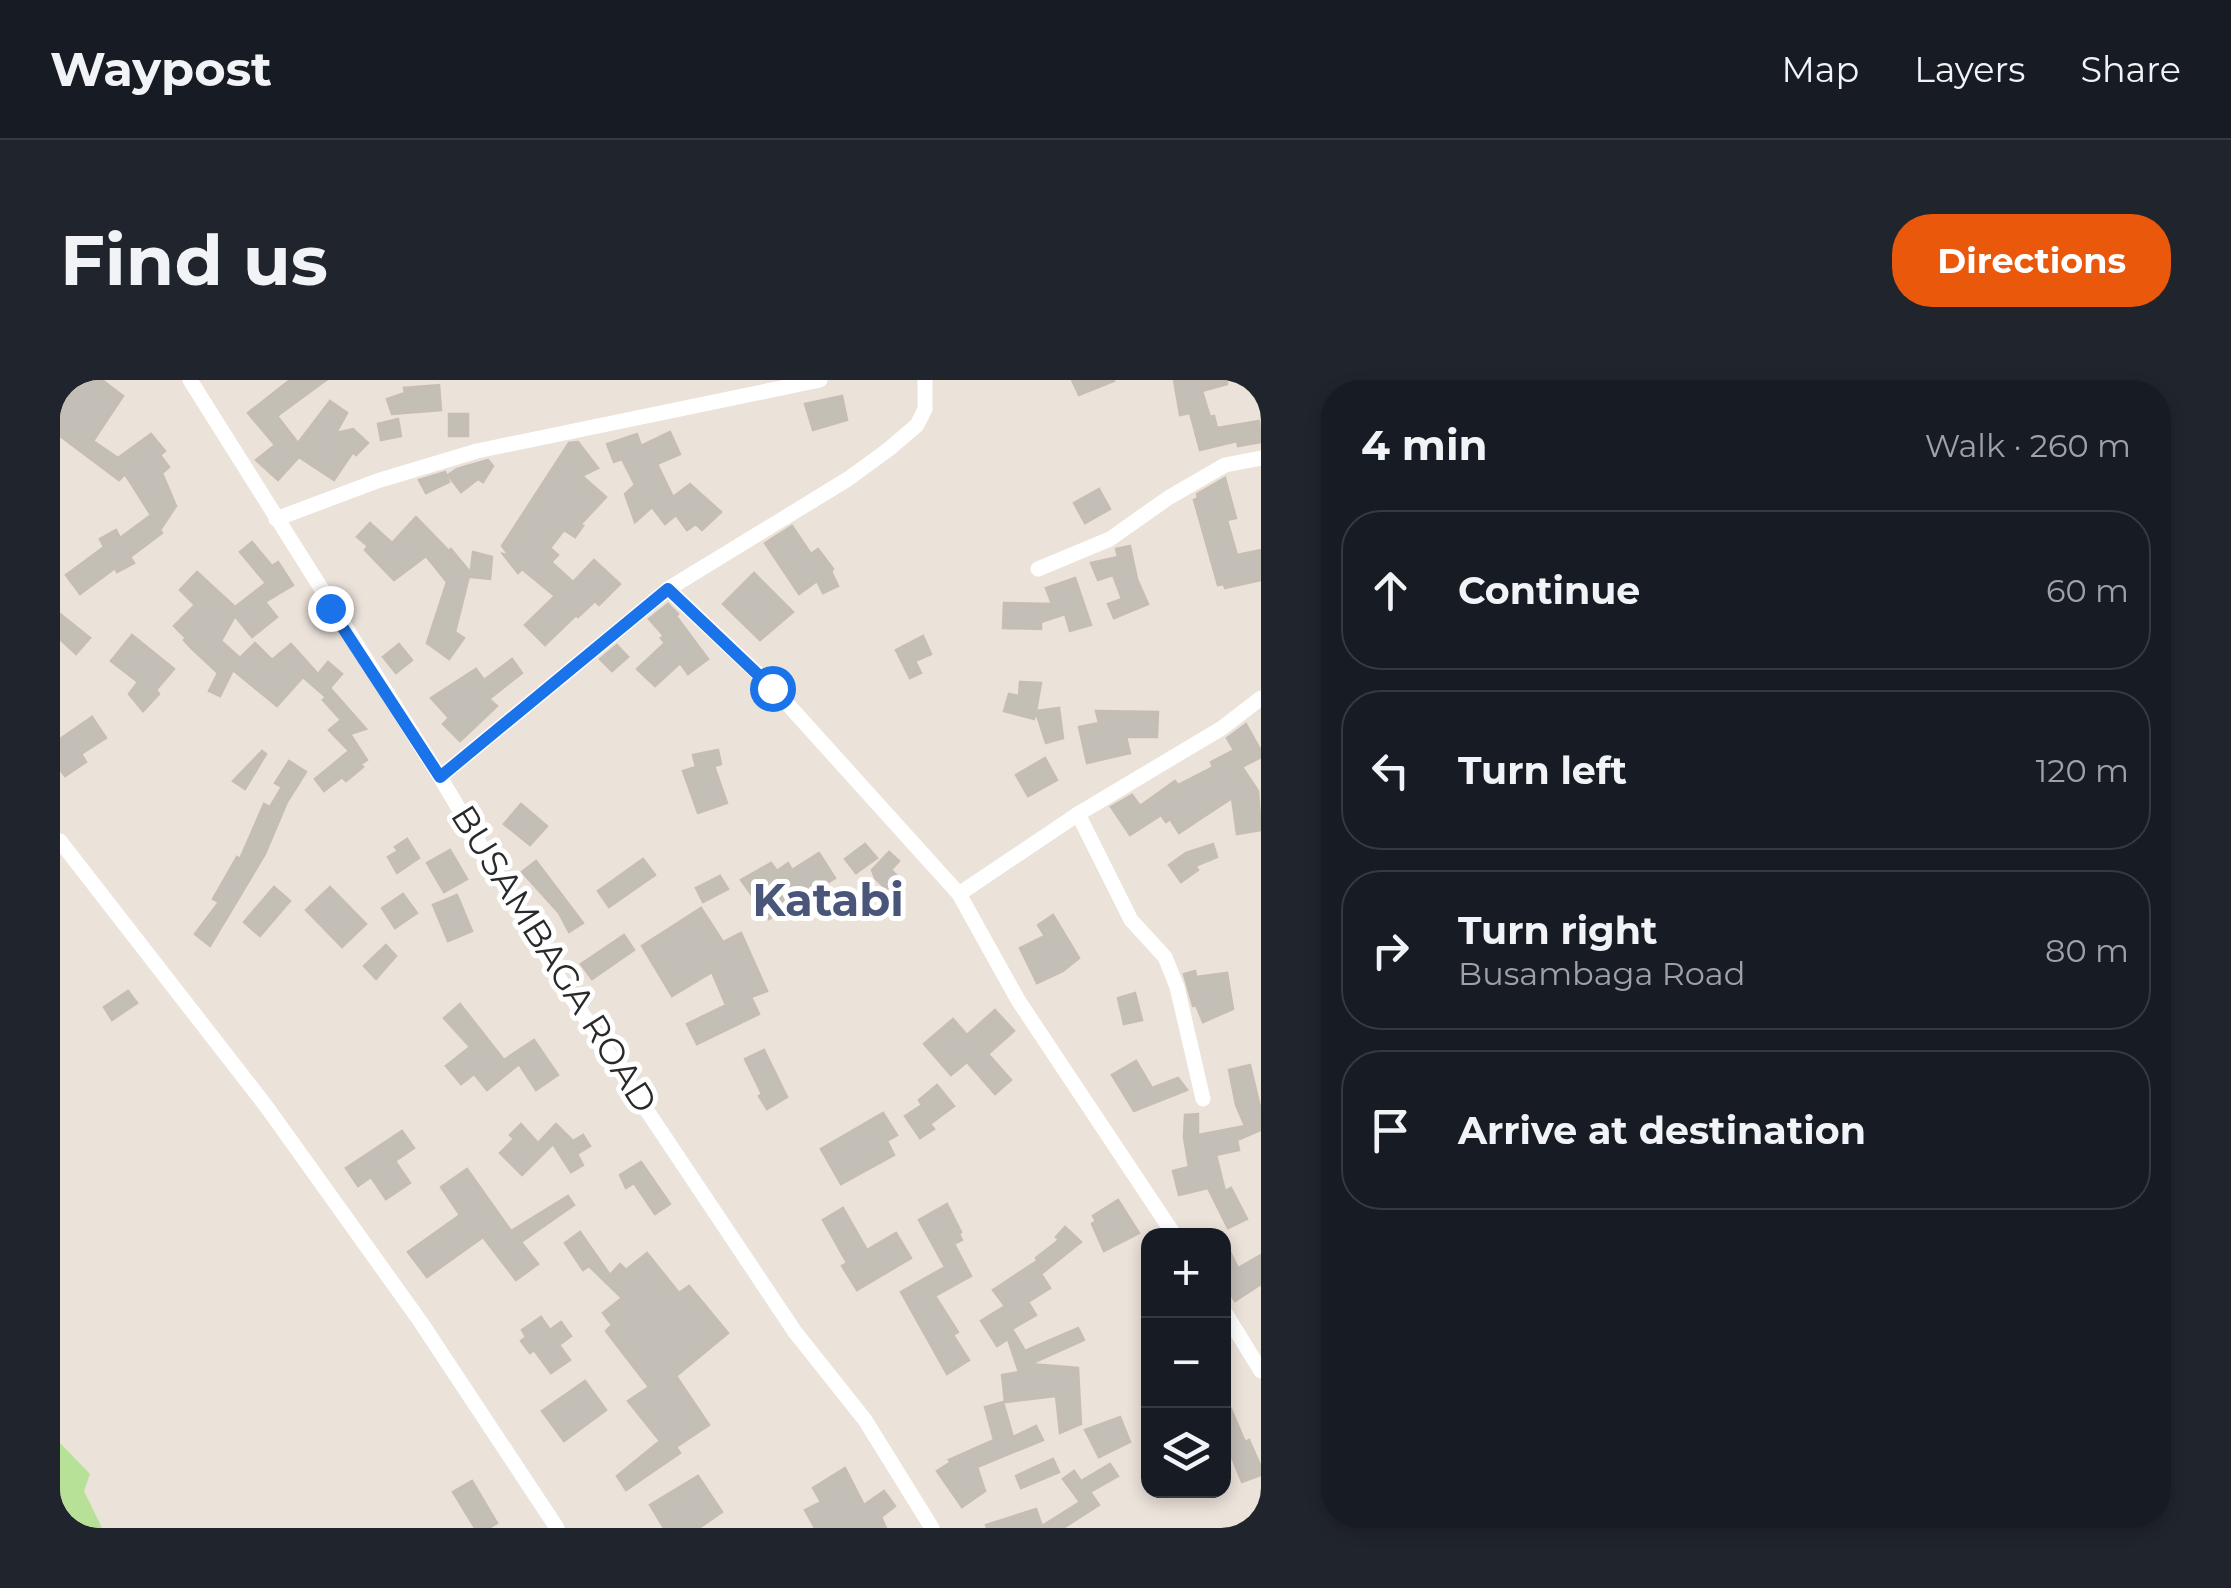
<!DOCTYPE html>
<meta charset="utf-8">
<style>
body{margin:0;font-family:Montserrat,sans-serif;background:#20242c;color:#f1f3f6}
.controls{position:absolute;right:30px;bottom:30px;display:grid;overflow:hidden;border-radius:20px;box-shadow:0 5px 15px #0003}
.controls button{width:90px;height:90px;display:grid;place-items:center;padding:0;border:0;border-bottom:2px solid #363941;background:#171b24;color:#f1f3f6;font:50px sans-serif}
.stop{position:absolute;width:30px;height:30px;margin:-22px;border:8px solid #1a73e8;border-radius:50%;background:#fff}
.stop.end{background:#1a73e8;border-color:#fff;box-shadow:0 2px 10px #0008}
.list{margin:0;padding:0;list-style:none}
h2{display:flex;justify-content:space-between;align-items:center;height:130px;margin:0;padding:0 40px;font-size:42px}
h2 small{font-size:32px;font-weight:400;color:#9ea1a6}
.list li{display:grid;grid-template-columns:65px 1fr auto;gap:30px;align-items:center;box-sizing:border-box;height:160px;margin:0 20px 20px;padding:0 20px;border:2px solid #363941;border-radius:40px}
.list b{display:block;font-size:38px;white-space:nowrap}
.list p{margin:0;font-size:32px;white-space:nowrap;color:#9ea1a6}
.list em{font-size:32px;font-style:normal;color:#9ea1a6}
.icon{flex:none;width:55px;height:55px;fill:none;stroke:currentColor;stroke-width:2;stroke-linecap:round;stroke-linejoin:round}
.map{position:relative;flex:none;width:1201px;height:1148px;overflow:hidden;border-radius:40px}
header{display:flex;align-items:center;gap:60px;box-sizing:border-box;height:140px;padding:0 50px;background:#171b24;border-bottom:2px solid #363941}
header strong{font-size:48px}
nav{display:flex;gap:55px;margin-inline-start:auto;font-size:35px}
.intro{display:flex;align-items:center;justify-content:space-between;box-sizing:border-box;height:240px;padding:0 60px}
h1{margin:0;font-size:70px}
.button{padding:25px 45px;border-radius:40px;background:#ea580c;color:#fff;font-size:35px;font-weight:700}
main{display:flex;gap:60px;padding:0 60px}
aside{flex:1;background:#171b24;border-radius:40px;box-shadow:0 5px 15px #0003}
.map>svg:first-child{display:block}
</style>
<header>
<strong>Waypost</strong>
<nav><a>Map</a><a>Layers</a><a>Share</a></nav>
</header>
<div class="intro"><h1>Find us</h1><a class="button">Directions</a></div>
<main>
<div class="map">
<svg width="1201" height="1148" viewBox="0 0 1201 1148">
<rect width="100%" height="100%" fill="#ebe2da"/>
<polygon fill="#b6e197" points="0,1063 30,1094 24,1111 42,1148 0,1148"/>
<g fill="#c3beb6" stroke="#c6beb4" stroke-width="2.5">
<polygon points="18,0 42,0 63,16 33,61 58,78 91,54 105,71 100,75 109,87 102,93 116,126 100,150 102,153 70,177 74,183 57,192 55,188 20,214 6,195 44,167 40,159 56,150 60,158 91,135 65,94 59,100 0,56 0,19"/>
<polygon points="230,0 266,0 217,36 238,63 270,21 287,33 276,53 293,49 308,63 296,75 293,72 274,100 239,77 218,100 196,80 215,65 188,33"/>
<polygon points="1012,0 1054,0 1054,1 1019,15"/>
<polygon points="1114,0 1167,0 1167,4 1142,11 1150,37 1154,36 1157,48 1199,41 1201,62 1178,66 1177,61 1140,70 1130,33 1120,35"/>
<polygon points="379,5 381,30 332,34 327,19 345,13 344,8"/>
<polygon points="782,16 787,40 753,50 745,24"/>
<rect x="389" y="34" width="19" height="22"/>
<polygon points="338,39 341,56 321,60 318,44"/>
<polygon points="610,52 620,74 597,84 613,117 630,104 661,132 642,150 636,144 627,150 616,135 605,144 592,127 575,142 565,114 575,105 562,79 554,82 547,64 577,54 581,66"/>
<polygon points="518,62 538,88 522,96 546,117 520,145 523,146 515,157 504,150 490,168 498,175 491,182 513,202 534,180 560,204 539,225 535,221 518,237 516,235 485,265 465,245 495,216 462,189 458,193 443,174 449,175 442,166 509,63"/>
<polygon points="428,80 433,86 423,102 418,99 401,112 388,95 397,89"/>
<polygon points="385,92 389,102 366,113 359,100"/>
<polygon points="1165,98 1176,138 1167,140 1177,175 1201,170 1201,200 1165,208 1164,204 1158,205 1134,120 1138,118 1137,114"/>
<polygon points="1039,109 1050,129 1025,143 1014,123"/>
<polygon points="356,137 389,171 391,169 410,192 395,252 404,258 389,279 367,263 387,202 366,176 334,200 305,170 308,166 297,157 310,143 332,163"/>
<polygon points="732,146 751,174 758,169 773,189 771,191 778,206 763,213 757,201 739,214 705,163"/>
<polygon points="192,162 212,186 218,182 233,205 205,222 217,237 192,257 175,236 161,261 180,278 195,263 212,280 231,264 258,294 268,282 282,294 270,308 306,349 290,354 307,380 301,384 303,387 286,401 282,397 264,411 255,399 289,371 269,350 281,340 263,320 266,317 243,297 217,326 173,290 160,316 149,311 158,293 131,268 124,260 126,258 114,246 135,225 120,210 137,192 175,227 206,203 180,172"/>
<polygon points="1070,166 1077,199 1088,224 1054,238 1048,224 1062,219 1053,195 1038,200 1031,183 1058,177 1056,169"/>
<polygon points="413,172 432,177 430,199 410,197"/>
<polygon points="694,193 733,232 700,260 663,224"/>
<polygon points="1015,198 1031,245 1010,251 1005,234 981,242 981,249 943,248 944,223 992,224 986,208"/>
<polygon points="608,224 618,234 616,236 648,279 628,294 620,283 595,306 577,289 605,263 601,258 604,256 589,239"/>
<polygon points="0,234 30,258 16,274 0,259"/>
<polygon points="72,255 114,289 96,310 99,314 83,331 69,314 78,302 51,281"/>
<polygon points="863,256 871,274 855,281 861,293 850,298 836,270"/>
<polygon points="339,264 352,280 336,293 323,277"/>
<polygon points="557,265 568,277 552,291 540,279"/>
<polygon points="452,279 462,293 429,319 437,326 400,361 383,344 389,338 371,318 416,289 424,300"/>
<polygon points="960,302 981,303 976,331 999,328 1003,358 986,363 976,332 974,339 944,331 949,314 959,316"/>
<polygon points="1036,331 1098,332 1097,357 1066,357 1070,373 1027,383 1019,347 1039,343"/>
<polygon points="32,337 46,358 21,374 26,382 5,396 0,389 0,359"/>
<polygon points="1186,344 1201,371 1201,377 1182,387 1198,411 1201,450 1177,454 1172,418 1119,453 1110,439 1106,442 1101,435 1070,455 1051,427 1072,415 1080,426 1115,401 1118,405 1153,387 1151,382 1174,370 1167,358"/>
<polygon points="658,370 661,384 654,386 667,423 638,433 623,391 636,387 633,375"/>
<polygon points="202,371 206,374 185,409 173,401"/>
<polygon points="985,378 997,400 968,416 956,395"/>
<polygon points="229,381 246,392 227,422 205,474 150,566 135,554 159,522 153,519 177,477 180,479 204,424 210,427 222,407 215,403"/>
<polygon points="461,424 487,446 470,465 444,444"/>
<polygon points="347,459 359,478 337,493 328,477 338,471 335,467"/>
<polygon points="805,464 817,478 796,493 785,479"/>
<polygon points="1153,464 1157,477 1135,486 1138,490 1121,502 1109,485 1126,473"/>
<polygon points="390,470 407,499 384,512 367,483"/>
<polygon points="829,472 839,481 831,490 840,499 828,511 815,498 812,490"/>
<polygon points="759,473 775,498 739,520 746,529 732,539 725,529 709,539 681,500 711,483 717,491 728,483 732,490"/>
<polygon points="583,479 595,495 549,527 538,511"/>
<polygon points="476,481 523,543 509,552 499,533 462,492"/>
<polygon points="660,496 668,509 643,522 636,508"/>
<polygon points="214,507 230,521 200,556 184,542"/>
<polygon points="270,507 306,544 282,567 246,530"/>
<polygon points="343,514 357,533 335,548 322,528"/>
<polygon points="397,515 412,551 388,561 373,525"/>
<polygon points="641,528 663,562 681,553 707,611 691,617 699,634 637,664 627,644 666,625 652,592 612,616 582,566"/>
<polygon points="993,535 1019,578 1003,591 977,603 960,568 985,556 978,545"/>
<polygon points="564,555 574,570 532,599 521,584"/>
<polygon points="326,565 336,576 316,599 304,586"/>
<polygon points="1135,591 1136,597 1167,593 1173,629 1143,642 1136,625 1133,626 1124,594"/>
<polygon points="68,611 77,623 52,640 44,627"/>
<polygon points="1075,613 1082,640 1064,644 1058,618"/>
<polygon points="400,624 444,680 474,660 498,695 476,710 459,684 427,710 414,694 401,704 386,686 410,667 384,638"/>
<polygon points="935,630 954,651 928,674 951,700 935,714 907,682 891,695 864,664 893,639 907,655"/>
<polygon points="704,670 727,717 707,729 699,716 702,714 685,679"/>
<polygon points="1076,681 1092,708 1118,698 1127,710 1074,731 1052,695"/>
<polygon points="1190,685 1201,731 1201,750 1177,760 1179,770 1156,775 1165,811 1171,808 1187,839 1168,848 1148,808 1119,815 1113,791 1129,787 1124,758 1125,735 1138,734 1138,755 1185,746 1176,725 1169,690"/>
<polygon points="877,705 894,726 870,744 874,749 860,758 845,736 862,725 859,720"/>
<polygon points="823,733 837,755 827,761 834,775 781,804 761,769"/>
<polygon points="461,744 478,763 496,744 513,761 523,755 530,766 517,774 523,785 511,792 493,764 462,795 440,773 454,759 450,755"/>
<polygon points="342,751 354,768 335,781 350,803 326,819 311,797 298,806 286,788"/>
<polygon points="581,782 610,824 595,834 574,803 566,808 560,795"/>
<polygon points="407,789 451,851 508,816 514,825 461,862 478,884 456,900 423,857 367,897 348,872 400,835 381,807"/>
<polygon points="1058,820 1079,853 1044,871 1032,844 1036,841 1033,836"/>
<polygon points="887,824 901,852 899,854 902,860 894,864 911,896 875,916 898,952 893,955 909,980 887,994 841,912 885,887 859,840"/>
<polygon points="783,828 807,870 836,853 851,878 797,910 782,886 787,883 763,840"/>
<polygon points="1005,847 1021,862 981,894 990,908 968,922 976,935 952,949 965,971 1018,948 1024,960 970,984 1018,988 1021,1044 1000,1053 996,1016 945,1022 942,995 959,992 948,959 937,966 921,941 945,926 933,910 977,881 976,878 999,860 996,857"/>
<polygon points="520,852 550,895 560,884 566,890 587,873 619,913 629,906 668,953 616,996 649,1045 616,1067 620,1073 566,1110 557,1096 600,1061 568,1021 589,1007 546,951 552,945 543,933 562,918 529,886 523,890 505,863"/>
<polygon points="1164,860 1178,888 1201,875 1201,904 1175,921 1164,903"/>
<polygon points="481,937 490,950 501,942 511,956 499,965 510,980 491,993 474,970 470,973 461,961 466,957 462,950"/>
<polygon points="525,1001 546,1030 504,1061 482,1031"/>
<polygon points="1164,1013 1185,1062 1189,1060 1201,1087 1201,1095 1182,1102 1164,1058"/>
<polygon points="943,1022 953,1057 976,1046 983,1060 917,1087 925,1111 902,1127 877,1091 891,1082 889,1080 934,1060 925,1027"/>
<polygon points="1060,1037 1070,1062 1039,1077 1025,1050"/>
<polygon points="993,1079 999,1092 961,1108 956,1096"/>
<polygon points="1050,1084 1058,1096 1030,1112 1039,1125 1003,1148 927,1148 926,1145 976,1129 982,1146 1020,1122 1003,1099 1014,1091 1021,1101"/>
<polygon points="785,1088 804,1125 824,1111 835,1126 821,1137 826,1148 755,1148 745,1130 761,1122 753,1108"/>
<polygon points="638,1096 662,1132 639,1148 604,1148 590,1125"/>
<polygon points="412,1101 437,1143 429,1148 415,1148 393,1112"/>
</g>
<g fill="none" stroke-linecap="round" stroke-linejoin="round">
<g stroke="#fff" stroke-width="15">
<polyline points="130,0 380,397 505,608 735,952 805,1040 872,1148"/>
<polyline points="216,139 317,101 417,71 760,0"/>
<polyline points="978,189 1050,159 1108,118 1165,85 1201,78"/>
<polyline points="608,209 713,308 899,514 958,620 1115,856"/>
<polyline points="380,397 608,209 788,99 829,69 857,45 865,29 865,0"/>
<polyline points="1018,434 1071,540 1105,577 1117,607 1143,719"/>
<polyline points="0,461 206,726 360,941 497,1148"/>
<polyline points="899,514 1018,434 1162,348 1201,318"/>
<polyline points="1164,931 1201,991"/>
</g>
</g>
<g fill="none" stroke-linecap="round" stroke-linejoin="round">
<polyline stroke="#1a73e8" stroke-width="12" points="270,228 380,397 608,209 712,308"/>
</g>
<g text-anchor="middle" stroke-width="10" stroke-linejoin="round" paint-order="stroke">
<g font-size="35" fill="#292929" stroke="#fff">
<text transform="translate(494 579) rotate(58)" y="12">BUSAMBAGA ROAD</text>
</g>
<g font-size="45" font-weight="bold" fill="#4a5679" stroke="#fff">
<text x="768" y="536">Katabi</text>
</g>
</g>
</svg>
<div class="controls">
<button>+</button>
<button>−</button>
<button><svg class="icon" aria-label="layers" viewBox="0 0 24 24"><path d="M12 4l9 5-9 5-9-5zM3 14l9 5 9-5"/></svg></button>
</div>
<div class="stop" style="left:712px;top:308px"></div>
<div class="stop end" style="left:270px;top:228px"></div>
</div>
<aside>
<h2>4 min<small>Walk · 260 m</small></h2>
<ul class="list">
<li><svg class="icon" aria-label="ahead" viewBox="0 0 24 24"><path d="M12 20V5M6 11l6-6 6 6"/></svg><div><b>Continue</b></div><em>60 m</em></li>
<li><svg class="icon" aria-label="left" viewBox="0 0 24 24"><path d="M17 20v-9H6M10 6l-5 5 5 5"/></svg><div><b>Turn left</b></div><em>120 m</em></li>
<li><svg class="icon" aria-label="right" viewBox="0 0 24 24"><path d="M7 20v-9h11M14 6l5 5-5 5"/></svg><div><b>Turn right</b><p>Busambaga Road</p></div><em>80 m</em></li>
<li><svg class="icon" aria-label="arrive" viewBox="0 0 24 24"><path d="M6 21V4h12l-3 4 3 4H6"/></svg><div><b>Arrive at destination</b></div></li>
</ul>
</aside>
</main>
